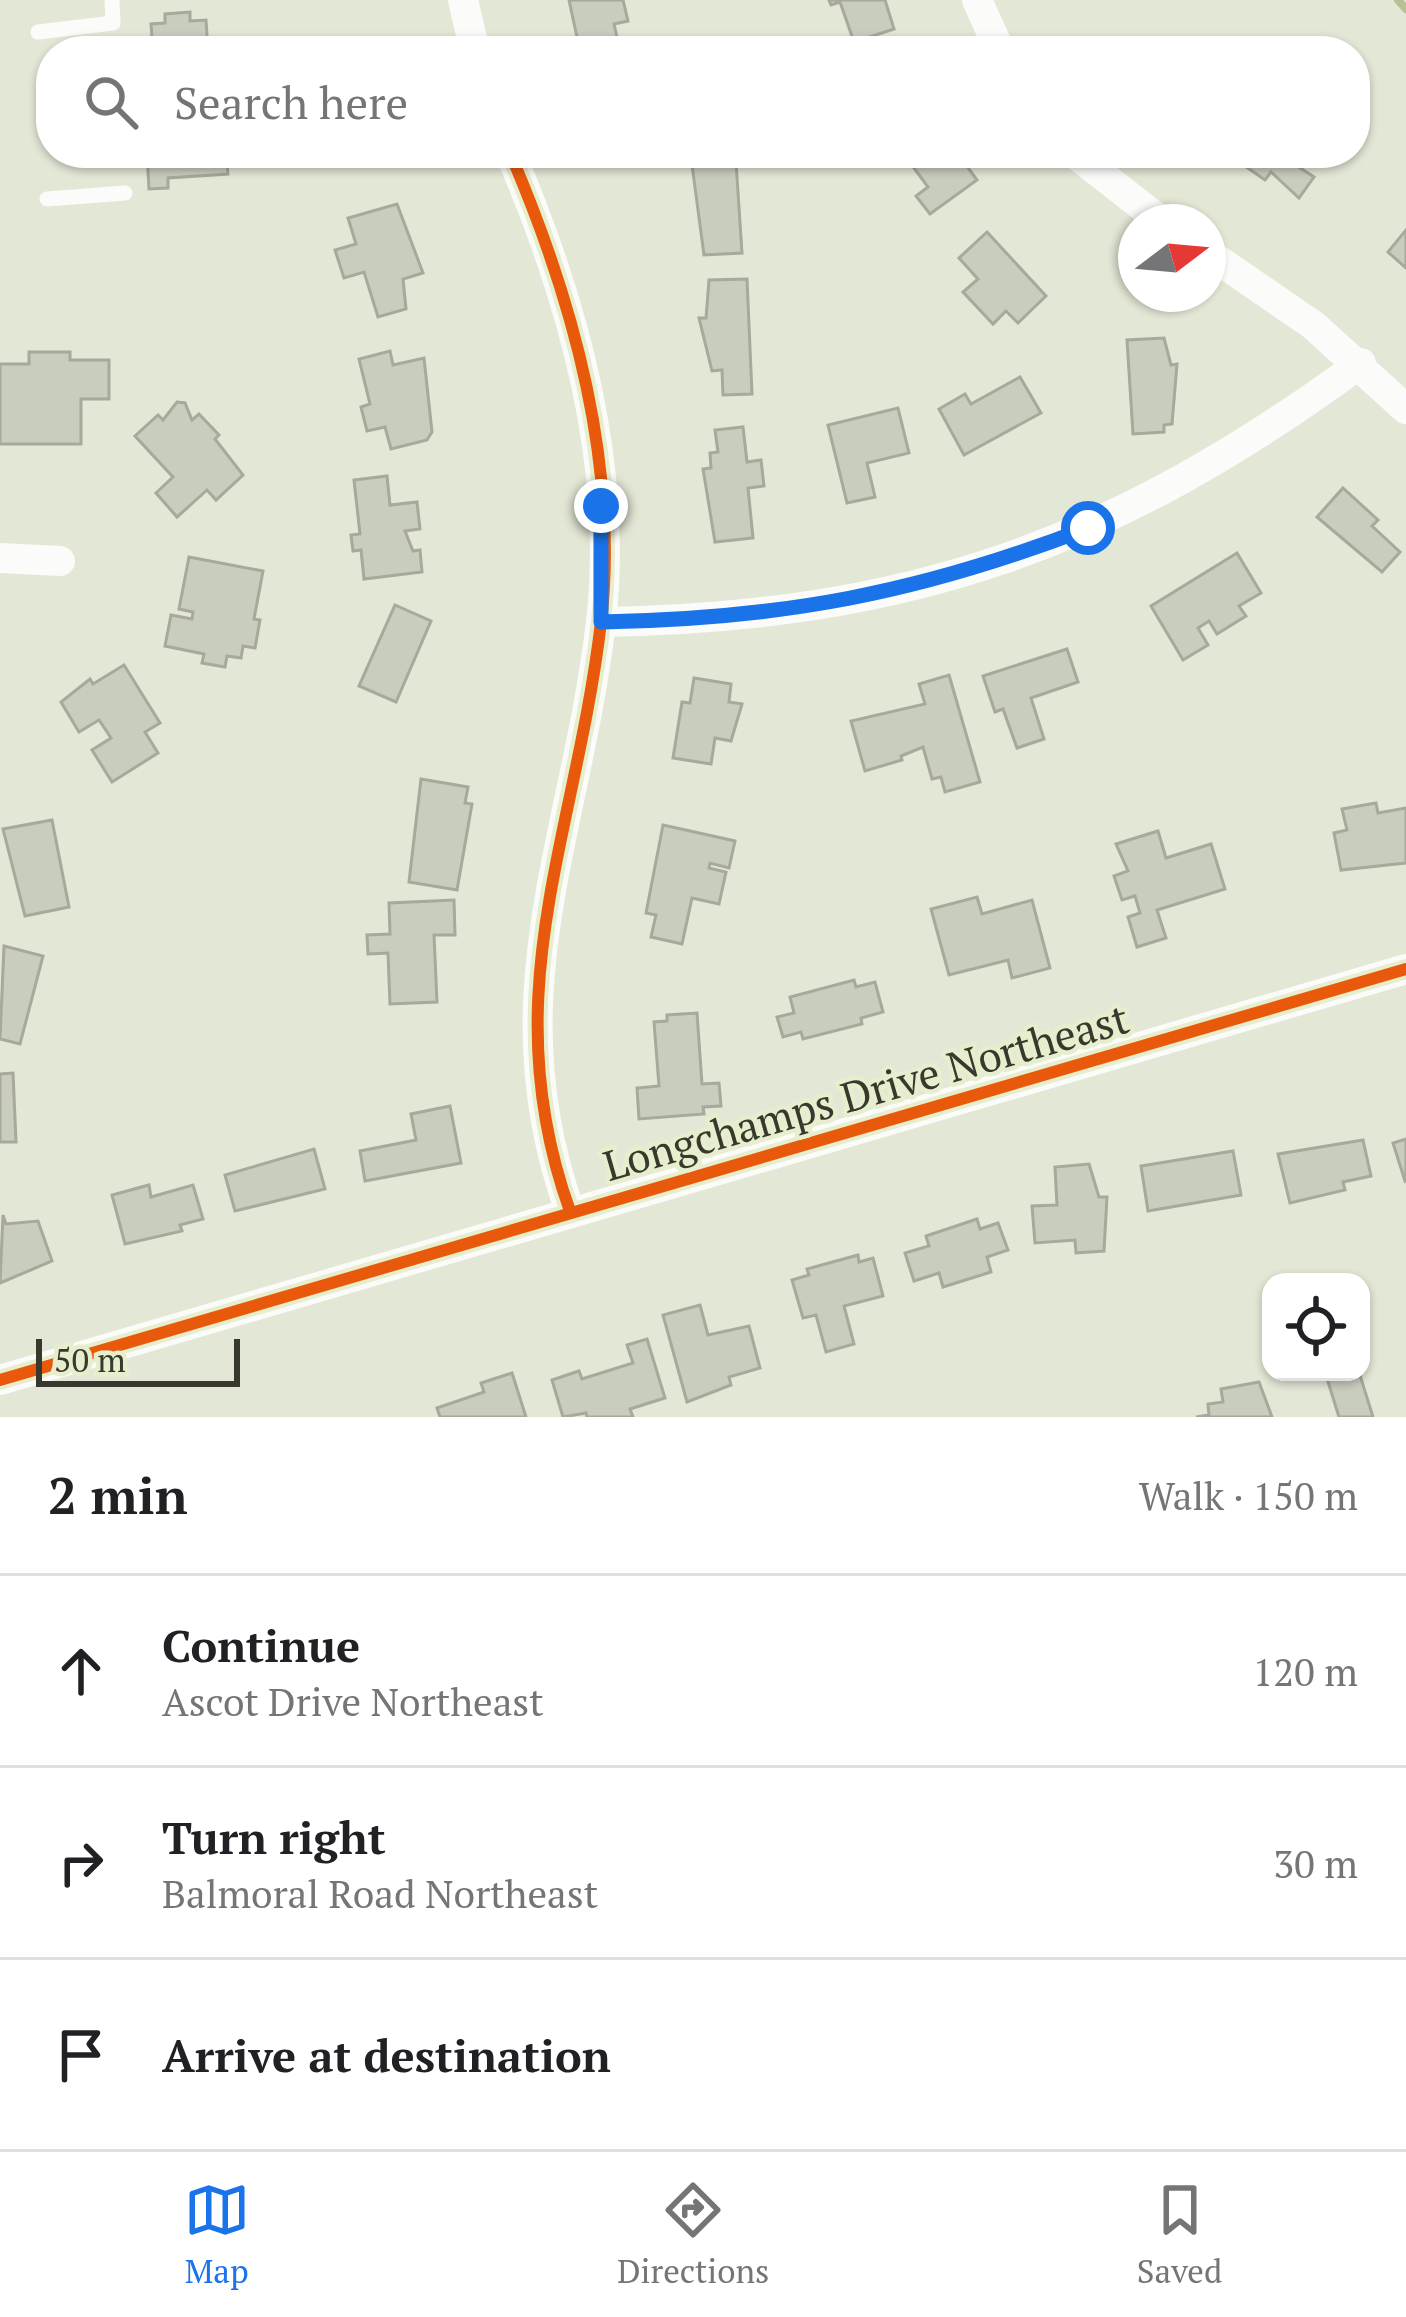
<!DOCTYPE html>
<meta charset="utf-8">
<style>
body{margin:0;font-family:"PT Serif",serif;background:#f6f6f6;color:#202124}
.controls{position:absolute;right:36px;bottom:36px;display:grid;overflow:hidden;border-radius:24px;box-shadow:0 3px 9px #0004}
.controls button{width:108px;height:108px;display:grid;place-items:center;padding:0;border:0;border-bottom:3px solid #e0e0e0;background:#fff;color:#202124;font:60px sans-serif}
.compass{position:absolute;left:1118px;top:204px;width:108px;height:108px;border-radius:50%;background:#fff;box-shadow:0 3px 9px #0004;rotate:74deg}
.scale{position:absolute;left:36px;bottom:30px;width:204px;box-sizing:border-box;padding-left:12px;border:6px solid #36392c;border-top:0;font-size:33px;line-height:42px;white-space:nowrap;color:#36392c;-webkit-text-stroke:9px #e7eece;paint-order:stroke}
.stop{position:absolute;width:36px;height:36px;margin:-27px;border:9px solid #1a73e8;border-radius:50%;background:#fff}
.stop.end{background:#1a73e8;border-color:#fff;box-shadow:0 3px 12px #0008}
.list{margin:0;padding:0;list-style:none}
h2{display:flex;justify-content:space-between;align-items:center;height:156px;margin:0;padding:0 48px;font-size:51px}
h2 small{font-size:39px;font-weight:400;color:#757577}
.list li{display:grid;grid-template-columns:78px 1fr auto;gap:36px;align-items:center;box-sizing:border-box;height:192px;padding:0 48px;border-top:3px solid #e0e0e0}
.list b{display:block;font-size:45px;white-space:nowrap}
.list p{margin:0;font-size:39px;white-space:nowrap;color:#757577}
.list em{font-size:39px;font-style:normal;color:#757577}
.icon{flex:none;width:66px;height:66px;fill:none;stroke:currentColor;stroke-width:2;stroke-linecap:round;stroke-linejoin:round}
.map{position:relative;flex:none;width:1406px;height:1417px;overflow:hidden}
.search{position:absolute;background:#fff;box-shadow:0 3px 9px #0004;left:36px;right:36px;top:36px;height:132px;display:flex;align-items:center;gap:30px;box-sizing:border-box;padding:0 42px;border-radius:48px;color:#757577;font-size:45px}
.sheet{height:732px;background:#fff}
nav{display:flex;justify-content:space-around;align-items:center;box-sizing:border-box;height:168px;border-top:3px solid #e0e0e0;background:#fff;font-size:33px;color:#757577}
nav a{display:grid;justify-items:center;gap:6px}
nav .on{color:#1a73e8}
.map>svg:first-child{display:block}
</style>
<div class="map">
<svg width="1406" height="1417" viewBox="0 0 1406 1417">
<rect width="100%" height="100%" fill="#e3e7d5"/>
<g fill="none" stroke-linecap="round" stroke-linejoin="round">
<polyline stroke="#b8c095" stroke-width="8" points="1398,0 1406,9"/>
</g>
<g fill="#c9cdbe" stroke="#a6a99b" stroke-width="3">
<polygon points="569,0 623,0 628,21 614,24 620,51 580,51"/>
<polygon points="829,0 885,0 894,29 854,42 840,2 831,5"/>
<polygon points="190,12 190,21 206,20 208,51 153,51 151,24 165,23 165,14"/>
<polygon points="147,153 226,153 228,174 168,178 168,188 149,189"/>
<polygon points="903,153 958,154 977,180 930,214 916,196 928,187"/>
<polygon points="1226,153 1284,153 1282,156 1314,177 1299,198 1271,172 1265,180"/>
<polygon points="736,162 742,253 704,255 692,165"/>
<polygon points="397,204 423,273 403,279 406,309 378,317 364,272 344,278 335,250 356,244 348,218"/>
<polygon points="1406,230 1406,268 1388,252"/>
<polygon points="987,232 1046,296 1018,323 1006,311 993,324 963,292 978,279 959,258"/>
<polygon points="747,279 752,394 723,395 722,370 712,371 699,318 706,318 709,280"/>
<polygon points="1164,338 1171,365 1177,364 1172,424 1164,425 1164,432 1133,434 1127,340"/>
<polygon points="390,351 393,365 424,358 432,432 427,440 391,449 385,427 367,431 361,407 370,404 359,359"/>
<polygon points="29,352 70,352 70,360 109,360 109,399 81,399 81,444 0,444 0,364 29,364"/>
<polygon points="1020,377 1041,413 964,455 939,409 965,394 971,404"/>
<polygon points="177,402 185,403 192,420 199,414 219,435 215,439 243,475 216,500 207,490 177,517 156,493 173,477 135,436 158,415 163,420"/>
<polygon points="898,408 909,453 867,463 875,497 847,503 828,425"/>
<polygon points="743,427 747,462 761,460 764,486 748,488 753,538 715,542 703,469 711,468 710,453 718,452 715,430"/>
<polygon points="387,476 390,505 417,502 420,529 405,531 413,551 420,550 422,572 364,579 361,550 353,551 351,535 360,534 354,480"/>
<polygon points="1343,488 1378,520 1372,526 1400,552 1382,572 1317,517"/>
<polygon points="1237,553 1261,593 1239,606 1246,616 1217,634 1209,621 1198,628 1208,645 1183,660 1151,606"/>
<polygon points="189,557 263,571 254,619 260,620 255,648 243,646 241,658 227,656 225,667 202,663 204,654 165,646 171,615 192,619 193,612 179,609"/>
<polygon points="395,605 431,621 396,702 359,686"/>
<polygon points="1067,649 1078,682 1031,698 1044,739 1017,748 1003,709 995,712 983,676"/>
<polygon points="124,665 160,723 145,732 158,753 112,782 92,750 111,738 99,720 79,732 61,702 90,679 93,684"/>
<polygon points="949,675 980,782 945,792 941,777 932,779 923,747 901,756 902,760 865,771 851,721 925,704 919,684"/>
<polygon points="694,678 731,684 729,702 742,704 731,741 715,738 711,764 673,758 682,702 690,703"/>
<polygon points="421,779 468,787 465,803 472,804 457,890 409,882"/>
<polygon points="1376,803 1378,813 1406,808 1406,863 1341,870 1334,833 1347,830 1342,809"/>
<polygon points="52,820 69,907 25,916 3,829"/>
<polygon points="663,825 735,841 729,868 710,863 709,868 726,872 719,904 692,898 682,944 651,937 656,915 646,913"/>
<polygon points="1158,831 1166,858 1211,844 1225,889 1157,910 1166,938 1137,947 1128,917 1140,913 1135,896 1122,900 1114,876 1128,871 1116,844"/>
<polygon points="977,897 982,914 1032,900 1050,968 1012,978 1008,960 949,975 931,909"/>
<polygon points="454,900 455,935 434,935 437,1002 390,1004 388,953 368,954 367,935 390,934 389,903"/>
<polygon points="4,946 43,956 20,1044 0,1039"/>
<polygon points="854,980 856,987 875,982 883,1012 861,1018 862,1024 803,1039 801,1032 783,1037 777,1017 794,1013 790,997"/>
<polygon points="697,1013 702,1084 719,1083 721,1106 703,1107 704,1114 639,1119 637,1088 659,1086 654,1022 667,1021 667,1015"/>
<polygon points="13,1073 16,1142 0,1142 0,1074"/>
<polygon points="450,1106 461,1163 365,1181 360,1151 416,1140 411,1114"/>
<polygon points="1406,1139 1406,1180 1405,1181 1393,1143"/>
<polygon points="1363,1140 1371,1176 1343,1182 1345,1190 1290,1203 1278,1154"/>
<polygon points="314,1149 325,1189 235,1211 225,1175"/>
<polygon points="1233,1151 1241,1195 1148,1211 1141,1166"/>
<polygon points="1089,1164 1099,1197 1107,1197 1104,1251 1076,1253 1075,1240 1035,1243 1032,1206 1057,1205 1055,1167"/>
<polygon points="149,1185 151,1197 193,1185 203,1219 180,1225 182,1231 125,1244 112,1195"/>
<polygon points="3,1215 6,1224 38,1221 52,1261 0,1283"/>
<polygon points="977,1219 980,1229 998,1223 1008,1250 987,1257 991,1272 943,1287 939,1273 914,1281 905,1253 929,1246 926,1236"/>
<polygon points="858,1255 859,1262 873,1258 883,1296 844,1306 854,1344 826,1352 816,1315 803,1318 792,1280 809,1275 807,1269"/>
<polygon points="700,1305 708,1335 749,1326 760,1368 729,1377 731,1385 687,1402 663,1315"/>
<polygon points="647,1339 665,1398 630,1409 633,1417 587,1417 586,1413 563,1417 552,1380 579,1371 582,1379 633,1363 627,1345"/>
<polygon points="1325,1372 1359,1372 1373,1417 1339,1417"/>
<polygon points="512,1373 526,1417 440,1417 437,1408 484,1392 481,1383"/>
<polygon points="1259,1382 1272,1417 1196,1417 1209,1415 1208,1404 1223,1402 1221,1389"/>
</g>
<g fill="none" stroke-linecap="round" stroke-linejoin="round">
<g stroke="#fbfbf9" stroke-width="15">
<polyline points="38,32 113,23 112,0"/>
<polyline points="47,199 125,193"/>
</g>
<g stroke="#fbfbf9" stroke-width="30">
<polyline points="463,0 475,51"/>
<polyline points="977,0 1000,51"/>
<path d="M510,153c62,144 109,311 91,469 -25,214 -109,372 -31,589"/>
<polyline points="1074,153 1162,222"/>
<polyline points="1208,253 1313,325 1406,409"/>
<polyline points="0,558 60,561"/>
<path d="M601,622c308,-5 512,-77 760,-259"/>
<polyline points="0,1380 1406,969"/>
</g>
<defs>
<g id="cycleway">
<path d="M510,153c62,144 109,311 91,469 -25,214 -109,372 -31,589"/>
<polyline points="0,1380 1406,969"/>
</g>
</defs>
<use href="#cycleway" stroke="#e7eece" stroke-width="20"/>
<use href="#cycleway" stroke="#e8590c" stroke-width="12"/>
</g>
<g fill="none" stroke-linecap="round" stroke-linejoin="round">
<path stroke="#1a73e8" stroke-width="15" d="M601,506v116c181,-3 318,-29 487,-94"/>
</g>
<g text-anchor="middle" stroke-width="9" stroke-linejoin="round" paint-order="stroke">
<g font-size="42" fill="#36392c" stroke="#e7eece">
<text transform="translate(866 1092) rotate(-16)" y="15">Longchamps Drive Northeast</text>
</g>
</g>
</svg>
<div class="controls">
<button><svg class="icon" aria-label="locate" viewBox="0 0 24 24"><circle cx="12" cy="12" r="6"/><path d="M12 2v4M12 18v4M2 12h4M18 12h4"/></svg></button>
</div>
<svg class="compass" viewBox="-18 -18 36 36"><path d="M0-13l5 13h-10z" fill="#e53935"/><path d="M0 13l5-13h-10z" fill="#757577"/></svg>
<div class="scale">50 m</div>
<div class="stop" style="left:1088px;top:528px"></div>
<div class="stop end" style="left:601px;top:506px"></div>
<div class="search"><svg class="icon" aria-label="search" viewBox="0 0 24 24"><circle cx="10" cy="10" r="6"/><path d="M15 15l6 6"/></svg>Search here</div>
</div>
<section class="sheet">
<h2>2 min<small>Walk · 150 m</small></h2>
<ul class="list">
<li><svg class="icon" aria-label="ahead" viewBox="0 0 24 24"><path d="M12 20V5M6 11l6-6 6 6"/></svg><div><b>Continue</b><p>Ascot Drive Northeast</p></div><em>120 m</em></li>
<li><svg class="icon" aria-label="right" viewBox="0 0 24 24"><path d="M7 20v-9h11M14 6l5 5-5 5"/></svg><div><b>Turn right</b><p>Balmoral Road Northeast</p></div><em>30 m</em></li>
<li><svg class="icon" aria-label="arrive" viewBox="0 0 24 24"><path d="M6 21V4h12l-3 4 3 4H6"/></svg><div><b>Arrive at destination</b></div></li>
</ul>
</section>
<nav>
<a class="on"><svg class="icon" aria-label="map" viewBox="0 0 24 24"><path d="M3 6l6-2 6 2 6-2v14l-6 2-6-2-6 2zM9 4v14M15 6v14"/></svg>Map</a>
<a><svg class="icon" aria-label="directions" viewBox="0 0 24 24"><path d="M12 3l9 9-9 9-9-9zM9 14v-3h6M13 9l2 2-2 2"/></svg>Directions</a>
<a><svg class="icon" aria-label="saved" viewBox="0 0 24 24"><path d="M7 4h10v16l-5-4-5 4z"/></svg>Saved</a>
</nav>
